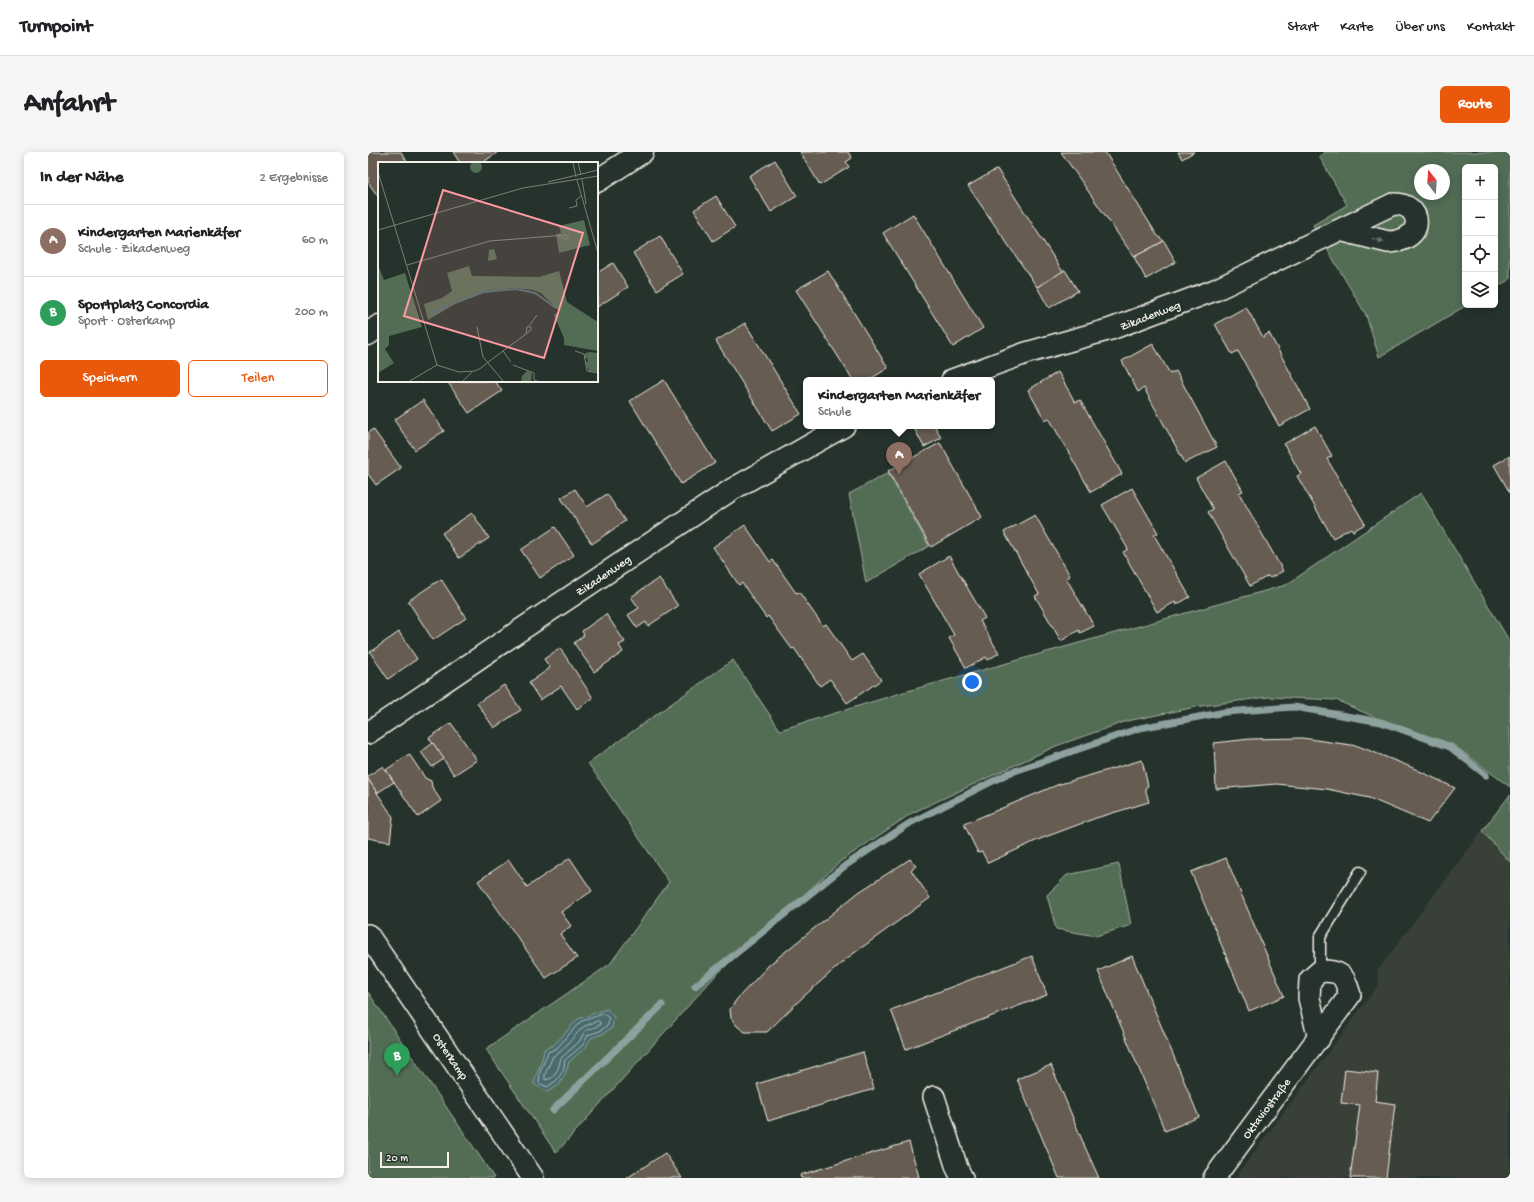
<!DOCTYPE html>
<html lang="de">
<meta charset="utf-8">
<style>
body{margin:0;font-family:"Gochi Hand",sans-serif;background:#f6f6f6;color:#202124}
.controls{position:absolute;right:12px;top:12px;display:grid;overflow:hidden;border-radius:6px;box-shadow:0 2px 10px #0003}
.controls button{width:36px;height:36px;display:grid;place-items:center;padding:0;border:0;border-bottom:1px solid #e0e0e0;background:#fff;color:#202124;font:20px sans-serif}
.compass{position:absolute;left:1046px;top:12px;width:36px;height:36px;border-radius:50%;background:#fff;box-shadow:0 2px 10px #0003;rotate:343deg}
.scale{position:absolute;left:12px;bottom:10px;width:69px;box-sizing:border-box;padding-left:4px;border:2px solid #f4f1e8;border-top:0;font-size:11px;line-height:14px;white-space:nowrap;color:#f4f1e8;-webkit-text-stroke:3px #26332d;paint-order:stroke}
.you{position:absolute;left:604px;top:530px;width:14px;height:14px;margin:-10px;border:3px solid #fff;border-radius:50%;background:#1a73e8;box-shadow:0 0 0 6px #1a73e833}
.badge{display:grid;place-items:center;width:26px;height:26px;border-radius:50%;background:#ea580c;color:#fff;font-size:13px;font-weight:700}
.pin{position:absolute;translate:-50% -33px;filter:drop-shadow(0 1px 2px #0008)}
.pin::after{content:'';position:absolute;top:21px;width:14px;height:12px;background:inherit;clip-path:polygon(0 0,100% 0,50% 100%)}
.popup{position:absolute;left:435px;top:225px;width:192px;height:52px;box-sizing:border-box;display:grid;place-content:center;border-radius:6px;background:#fff;filter:drop-shadow(0 1px 3px #0005);font-size:13px;white-space:nowrap;color:#757577}
.popup b{font-size:15px;color:#202124}
.popup::after{content:'';position:absolute;left:50%;top:100%;margin-left:-8px;border:8px solid transparent;border-top-color:#fff}
.list{margin:0;padding:0;list-style:none}
h2{display:flex;justify-content:space-between;align-items:center;height:52px;margin:0;padding:0 16px;font-size:17px}
h2 small{font-size:13px;font-weight:400;color:#757577}
.list li{display:grid;grid-template-columns:26px 1fr auto;gap:12px;align-items:center;box-sizing:border-box;height:72px;padding:0 16px;border-top:1px solid #e0e0e0}
.list b{display:block;font-size:15px;white-space:nowrap}
.list p{margin:0;font-size:13px;white-space:nowrap;color:#757577}
.list em{font-size:13px;font-style:normal;color:#757577}
.actions{display:flex;gap:8px;padding:12px 16px}
.actions a{flex:1;padding:9px 0;border:1px solid #ea580c;border-radius:6px;text-align:center;font-size:14px;color:#ea580c}
.actions .main{background:#ea580c;color:#fff}
.icon{flex:none;width:22px;height:22px;fill:none;stroke:currentColor;stroke-width:2;stroke-linecap:round;stroke-linejoin:round}
.map{position:relative;flex:none;width:1142px;height:1026px;overflow:hidden;border-radius:6px}
header{display:flex;align-items:center;gap:24px;box-sizing:border-box;height:56px;padding:0 20px;background:#fff;border-bottom:1px solid #e0e0e0}
header strong{font-size:19px}
nav{display:flex;gap:22px;margin-inline-start:auto;font-size:14px}
.intro{display:flex;align-items:center;justify-content:space-between;box-sizing:border-box;height:96px;padding:0 24px}
h1{margin:0;font-size:28px}
.button{padding:10px 18px;border-radius:6px;background:#ea580c;color:#fff;font-size:14px;font-weight:700}
main{display:flex;gap:24px;padding:0 24px}
aside{flex:1;background:#fff;border-radius:6px;box-shadow:0 2px 10px #0003}
.map>svg:first-child{display:block}
</style>
<header>
<strong>Turnpoint</strong>
<nav><a>Start</a><a>Karte</a><a>Über uns</a><a>Kontakt</a></nav>
</header>
<div class="intro"><h1>Anfahrt</h1><a class="button">Route</a></div>
<main>
<aside>
<h2>In der Nähe<small>2 Ergebnisse</small></h2>
<ul class="list">
<li><span class="badge" style="background:#8d6e63">A</span><div><b>Kindergarten Marienkäfer</b><p>Schule · Zikadenweg</p></div><em>60 m</em></li>
<li><span class="badge" style="background:#2e9e5b">B</span><div><b>Sportplatz Concordia</b><p>Sport · Osterkamp</p></div><em>200 m</em></li>
</ul>
<div class="actions"><a class="main">Speichern</a><a>Teilen</a></div>
</aside>
<div class="map">
<svg width="1142" height="1026" viewBox="0 0 1142 1026">
<rect width="100%" height="100%" fill="#26332d"/>
<filter id="ink" filterUnits="userSpaceOnUse"><feTurbulence type="fractalNoise" baseFrequency=".025" numOctaves="2"/><feDisplacementMap in="SourceGraphic" scale="8" xChannelSelector="R" yChannelSelector="G"/><feConvolveMatrix kernelMatrix="1 2 1 2 8 2 1 2 1" color-interpolation-filters="sRGB"/></filter>
<g filter="url(#ink)">
<polygon fill="#393f38" points="1114,679 1142,710 1142,1026 867,1026 1011,832 1009,819"/>
<g fill="#526d54" stroke="#a3af9e" fill-rule="evenodd">
<path d="M958,0h184v127l-15,9v-121h-30v138h2l-88,52 -13,-42 -53,-90 34,-20 -28,-49zM1052,18h24v24h-24z"/>
<polygon points="520,321 561,394 498,431 481,342"/>
<polygon points="1053,341 1142,490 1142,635 1084,592 1013,568 968,548 900,545 833,554 759,569 688,594 544,661 473,709 348,823 188,1001 118,897 242,812 301,730 220,611 365,508 412,578 536,540 918,433"/>
<polygon points="1142,643 1142,710 1114,679"/>
<polygon points="751,712 763,773 728,784 688,777 679,743 699,723"/>
<polygon points="0,840 115,1009 126,1026 0,1026"/>
</g>
<path fill="#486b6e" stroke="#8da19f" d="M239,857l7,8 -2,11 -10,6 -11,4 -5,9 -17,15 -3,10 -7,13 -12,7 -13,-8c2,-12 9,-22 10,-35l10,-4 24,-26z"/>
<g fill="none" stroke-linecap="round" stroke-linejoin="round">
<g stroke="#afbbb7" stroke-width="1">
<polygon points="236,862 241,866 240,873 232,879 220,883 215,893 197,908 195,919 188,929 179,935 171,931 172,920 180,900 189,896 212,870"/>
<polygon points="230,869 232,870 232,873 217,879 211,890 193,906 190,917 184,926 177,928 177,922 185,904 192,900 215,875"/>
</g>
<g stroke="#8da19f" stroke-width="7">
<polyline points="327,834 478,713 542,671 641,621 772,576 857,560 926,555 1013,570 1082,595 1118,623"/>
<polyline points="185,958 294,853"/>
</g>
</g>
<g fill="#665b51" stroke="#f4f1e8">
<polygon points="0,0 33,0 40,11 11,11 11,46 0,30"/>
<polygon points="85,0 130,0 114,11 92,11"/>
<polygon points="432,0 480,0 484,6 478,10 481,15 452,33"/>
<polygon points="693,0 737,0 789,83 796,89 766,105"/>
<polygon points="810,0 826,0 814,7"/>
<polygon points="407,8 429,44 403,60 381,24"/>
<polygon points="629,17 695,120 669,135 600,34"/>
<polygon points="348,44 367,75 345,89 326,58"/>
<polygon points="545,62 615,176 585,195 515,81"/>
<polygon points="292,84 315,122 289,138 265,101"/>
<polygon points="796,89 808,110 778,127 766,105"/>
<polygon points="245,111 260,135 229,155 229,121"/>
<polygon points="697,118 710,139 681,156 669,135"/>
<polygon points="460,119 520,216 501,228 485,228 428,138"/>
<polygon points="878,155 895,185 901,181 942,257 911,274 870,199 864,202 847,172"/>
<polygon points="377,171 433,262 404,279 348,189"/>
<polygon points="785,192 802,222 808,219 849,295 817,311 776,236 770,240 754,209"/>
<polygon points="690,220 707,250 712,248 754,322 723,340 681,266 677,268 660,238"/>
<polygon points="296,228 347,311 313,332 262,249"/>
<polygon points="79,229 127,229 134,239 101,261"/>
<polygon points="55,248 76,279 47,298 26,268"/>
<polygon points="545,274 567,274 573,286 556,295"/>
<polygon points="947,274 964,304 959,307 997,372 985,379 983,376 965,386 929,324 933,322 916,292"/>
<polygon points="5,277 33,316 8,333 0,322 0,281"/>
<polygon points="572,291 614,365 563,395 520,319"/>
<polygon points="1142,304 1142,341 1126,313"/>
<polygon points="858,309 875,339 871,341 915,419 902,426 900,424 882,434 840,360 845,357 828,326"/>
<polygon points="764,336 790,381 786,383 822,445 808,453 807,450 789,460 755,400 760,397 734,353"/>
<polygon points="207,337 219,355 239,342 257,369 224,392 193,346"/>
<polygon points="104,361 121,386 91,406 74,381"/>
<polygon points="667,363 696,413 702,424 698,426 726,474 712,481 711,478 693,489 667,444 671,442 636,380"/>
<polygon points="377,373 402,410 405,408 428,441 431,440 455,474 458,472 484,509 495,502 513,528 479,551 462,527 452,534 426,496 424,497 400,464 398,466 374,431 371,433 345,395"/>
<polygon points="187,375 206,403 172,426 153,398"/>
<polygon points="581,404 617,466 612,469 631,501 620,508 618,505 598,516 581,486 586,483 551,422"/>
<polygon points="291,426 310,454 280,474 278,470 269,476 260,463 271,456 263,445"/>
<polygon points="73,427 98,466 65,488 40,449"/>
<polygon points="238,462 257,490 251,493 255,500 226,520 206,491 216,483 214,479"/>
<polygon points="31,480 49,507 20,527 2,500"/>
<polygon points="192,496 225,546 209,557 193,534 172,548 161,531 182,516 176,507"/>
<polygon points="136,533 153,558 126,576 109,551"/>
<polygon points="83,571 109,608 86,623 61,586"/>
<polygon points="934,586 990,594 1043,615 1087,636 1060,671 1001,646 959,637 908,632 848,637 846,591 882,587"/>
<polygon points="65,591 76,607 64,615 53,600"/>
<polygon points="41,602 57,626 63,629 64,635 73,649 50,665 18,618"/>
<polygon points="774,608 780,634 777,636 781,650 728,666 672,687 620,711 614,700 610,701 596,672 689,633"/>
<polygon points="15,614 26,630 9,641 0,627 0,624"/>
<polygon points="0,627 25,665 22,690 0,686"/>
<polygon points="202,706 224,739 193,760 203,774 192,782 209,806 178,826 110,729 141,708 159,735"/>
<polygon points="858,706 916,844 881,859 823,720"/>
<polygon points="542,707 548,714 543,718 562,746 478,807 436,844 399,880 377,880 369,874 363,866 362,857 369,847 402,812 491,740"/>
<polygon points="664,804 679,843 538,897 523,858"/>
<polygon points="764,804 831,965 797,979 730,819"/>
<polygon points="495,900 506,937 400,969 389,932"/>
<polygon points="683,913 717,995 731,1026 691,1026 649,927"/>
<polygon points="977,917 1010,921 1007,949 1027,952 1018,1026 982,1026 992,953 973,951"/>
<polygon points="541,990 551,1025 546,1026 433,1026 432,1023"/>
<polygon points="297,1001 314,1026 259,1026"/>
</g>
<g fill="none" stroke-linecap="round" stroke-linejoin="round">
<defs>
<polyline id="lane" points="952,819 952,785 992,720"/>
<g id="street">
<path d="M584,228l74,-27 85,-24 104,-39 178,-86c29,-2 35,37 -5,38l-48,-12"/>
<polyline points="0,581 151,479 363,338 476,274"/>
<polyline points="0,783 165,1026"/>
<polyline points="566,945 589,1016 594,1026"/>
<path d="M846,1026l136,-183c-6,-20 -8,-24 -30,-24l-10,9 -1,18 10,41"/>
</g>
<g id="secondary">
<polyline points="229,29 274,0"/>
<polyline points="0,182 11,174"/>
</g>
</defs>
<use href="#lane" stroke="#f4f1e8" stroke-width="13"/>
<use href="#street" stroke="#f4f1e8" stroke-width="24"/>
<use href="#secondary" stroke="#f4f1e8" stroke-width="25"/>
<use href="#lane" stroke="#26332d" stroke-width="10"/>
<use href="#street" stroke="#26332d" stroke-width="21"/>
<use href="#secondary" stroke="#26332d" stroke-width="22"/>
</g>
<defs><path id="oneway-solid" d="M-6-.8H1V-3.2L6.5 0L1 3.2V.8H-6Z"/></defs>
<use fill="#6e766e" href="#oneway-solid" transform="translate(1010 88) rotate(14)"/>
</g>
<g text-anchor="middle" stroke-width="4" stroke-linejoin="round" paint-order="stroke">
<g font-size="12" fill="#f4f1e8" stroke="#26332d">
<text transform="translate(782 163) rotate(-21)" y="4">Zikadenweg</text>
<text transform="translate(235 423) rotate(-34)" y="4">Zikadenweg</text>
<text transform="translate(83 904) rotate(56)" y="4">Osterkamp</text>
<text transform="translate(898 956) rotate(-53)" y="4">Oktaviostraße</text>
</g>
</g>
<g transform="translate(10 10)">
<rect width="220" height="220" fill="#26332d"/>
<path d="M92 5a6 6 0 1 1 12 0a6 6 0 1 1-12 0ZM206,58l6,25 -31,8 -3,-19 5,-1 -2,-7zM116,87l3,10 -9,2 1,-11zM0,103l6,15 21,-7 17,54 -33,9v9l-4,4 9,14 -16,10zM91,104l3,10 67,1 20,-6 8,31 31,20v29l-34,-6v-7l-10,-23 5,-4 -18,-18 -8,-3 -19,-2 -29,3 -30,13 -27,16 -4,-16 18,-6 10,-7 -5,-18zM212,190l8,1 -1,19 -8,-1 -4,-8 3,-2 -1,-3 -3,1 1,-6zM149,209l5,2 -1,9h-10l1,-6z" fill="#526d54"/>
<path fill="none" stroke="#486b6e" stroke-width="2" d="M74,142l32,-12 32,-3 19,4 21,15M51,152l18,-8"/>
<path fill="none" stroke="#787f78" stroke-width="1" d="M195,0l3,15M200,0l3,13M0,10l59,193M204,17l4,25M199,18l21,73M170,20l50,-12M191,46l8,-2 -1,-6 5,-4M0,68l145,-42 75,-12M29,103l83,-24 76,-6 3,2 -4,2 -6,-3M151,164l8,-11M99,165l6,30 21,25M125,189l8,11M197,189l9,3 3,17 11,2M135,203l21,8v7l6,2M30,220l29,-17 22,7 16,-1 6,-3 6,-5 16,-12 23,-17 5,-4v-3h-4l-1,7M84,220l10,-10"/>
<path fill="#ff9aa2" fill-opacity="0.15" stroke="#ff9aa2" stroke-width="2" d="M65,28l140,43 -39,125 -140,-42z"/>
<rect width="220" height="220" fill="none" stroke="#f4f1e8" stroke-width="2"/>
</g>
</svg>
<div class="controls">
<button>+</button>
<button>−</button>
<button><svg class="icon" aria-label="locate" viewBox="0 0 24 24"><circle cx="12" cy="12" r="6"/><path d="M12 2v4M12 18v4M2 12h4M18 12h4"/></svg></button>
<button><svg class="icon" aria-label="layers" viewBox="0 0 24 24"><path d="M12 4l9 5-9 5-9-5zM3 14l9 5 9-5"/></svg></button>
</div>
<svg class="compass" viewBox="-18 -18 36 36"><path d="M0-13l5 13h-10z" fill="#e53935"/><path d="M0 13l5-13h-10z" fill="#757577"/></svg>
<div class="scale">20 m</div>
<div class="you"></div>
<div class="pin badge" style="left:531px;top:323px;background:#8d6e63">A</div>
<div class="popup"><b>Kindergarten Marienkäfer</b>Schule</div>
<div class="pin badge" style="left:29px;top:924px;background:#2e9e5b">B</div>
</div>
</main>
